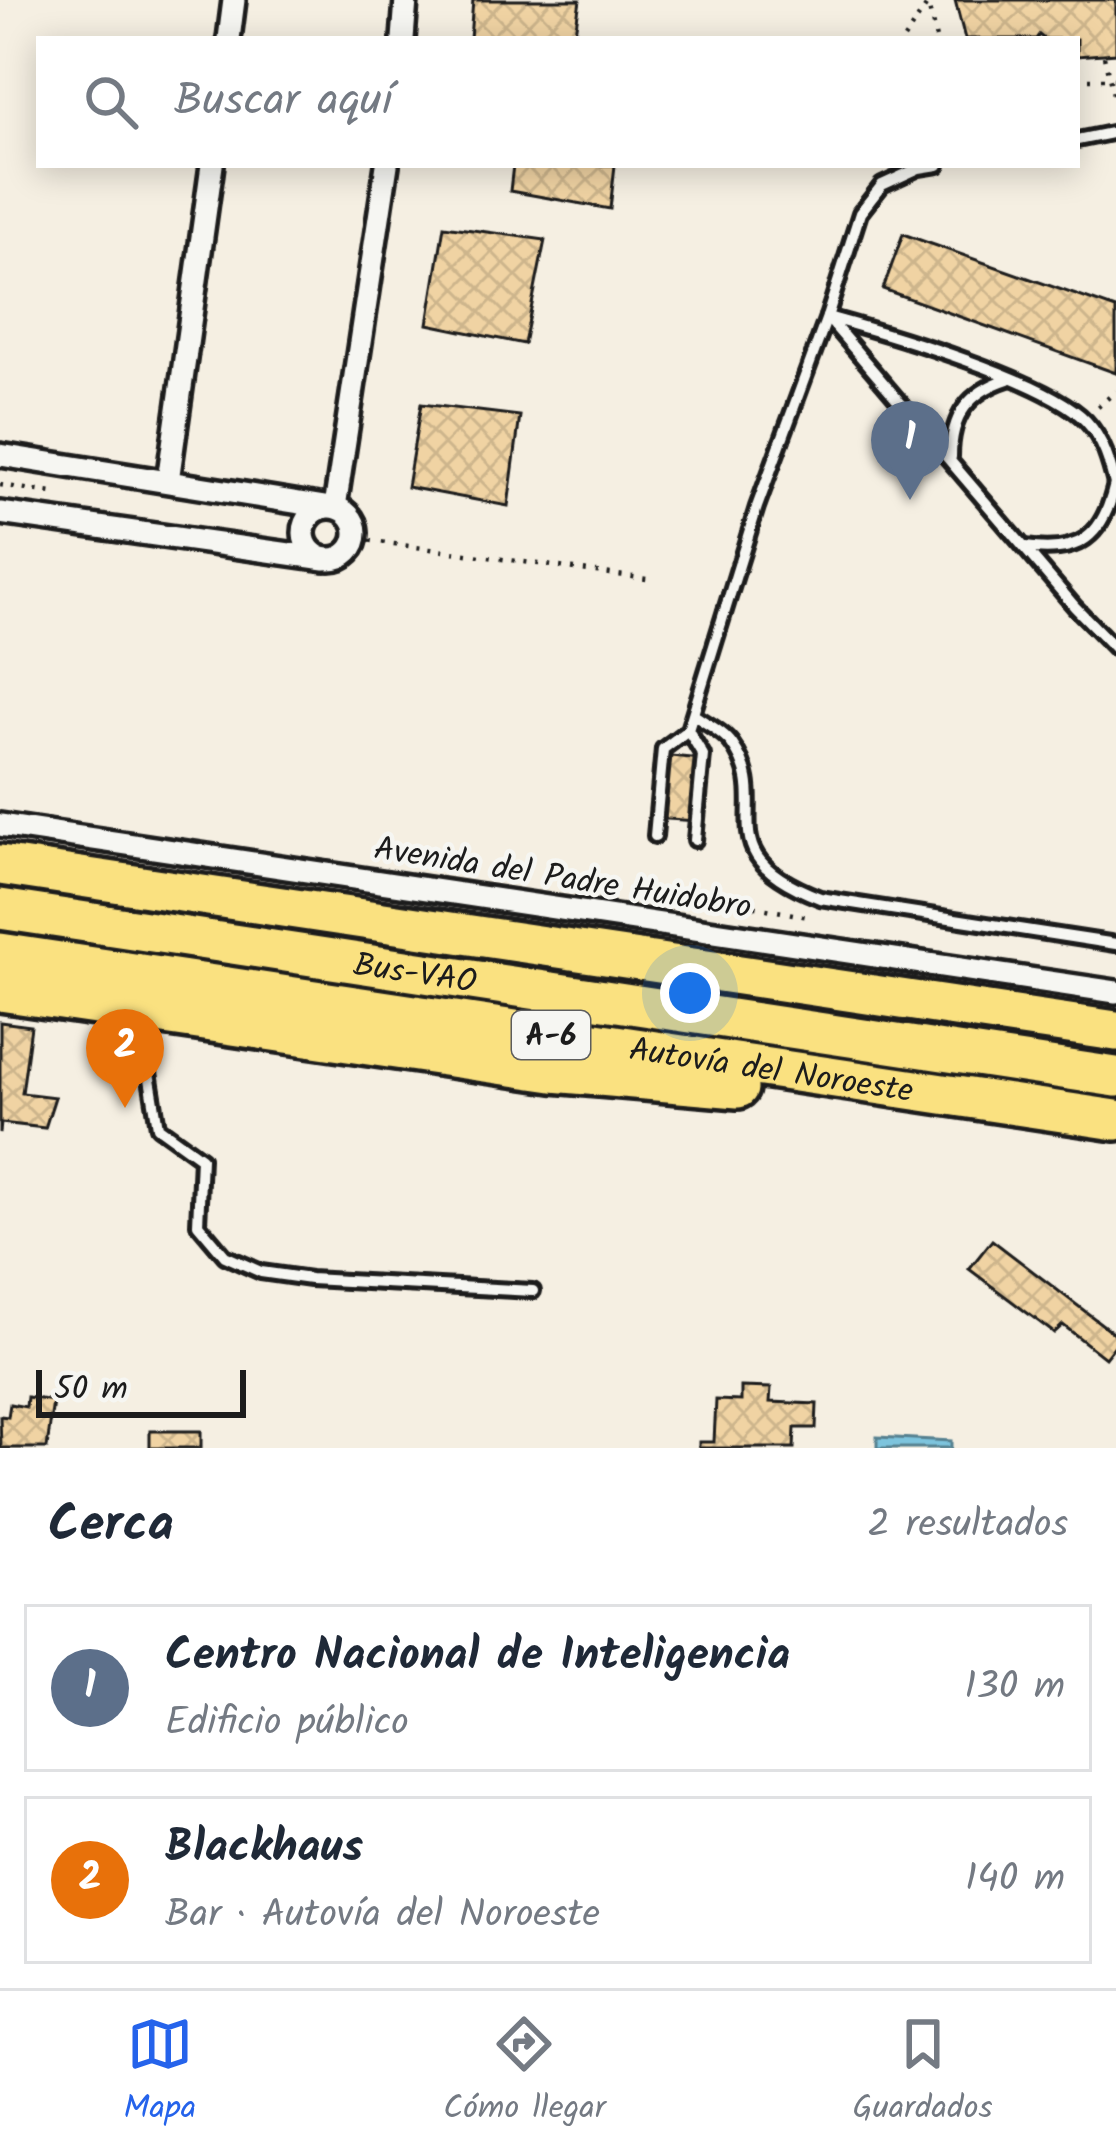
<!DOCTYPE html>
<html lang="es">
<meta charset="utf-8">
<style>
body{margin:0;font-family:Kalam,sans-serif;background:#f2f2f3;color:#1f2937}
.scale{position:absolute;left:36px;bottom:30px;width:210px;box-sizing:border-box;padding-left:12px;border:6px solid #1c1c1c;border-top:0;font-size:33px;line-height:42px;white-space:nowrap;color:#1c1c1c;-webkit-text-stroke:9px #f6f6f2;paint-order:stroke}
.you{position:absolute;left:690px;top:993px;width:42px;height:42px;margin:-30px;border:9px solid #fff;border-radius:50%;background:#1a73e8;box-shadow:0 0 0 18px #1a73e833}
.badge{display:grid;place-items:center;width:78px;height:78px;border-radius:50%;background:#2563eb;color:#fff;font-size:39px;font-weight:700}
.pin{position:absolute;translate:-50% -99px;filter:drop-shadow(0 3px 6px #0008)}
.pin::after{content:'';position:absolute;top:63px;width:42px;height:36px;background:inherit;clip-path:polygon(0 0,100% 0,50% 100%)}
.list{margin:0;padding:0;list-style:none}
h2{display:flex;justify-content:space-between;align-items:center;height:156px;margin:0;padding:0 48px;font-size:51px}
h2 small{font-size:39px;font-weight:400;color:#747a83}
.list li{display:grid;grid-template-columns:78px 1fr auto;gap:36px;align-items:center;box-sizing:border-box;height:168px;margin:0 24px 24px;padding:0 24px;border:3px solid #e0e1e3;border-radius:0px}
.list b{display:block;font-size:45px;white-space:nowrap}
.list p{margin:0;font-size:39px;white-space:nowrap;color:#747a83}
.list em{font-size:39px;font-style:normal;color:#747a83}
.icon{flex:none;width:66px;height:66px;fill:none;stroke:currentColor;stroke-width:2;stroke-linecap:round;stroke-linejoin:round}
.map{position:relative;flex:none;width:1116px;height:1448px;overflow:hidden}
.search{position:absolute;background:#fff;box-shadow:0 6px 30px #0003;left:36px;right:36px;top:36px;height:132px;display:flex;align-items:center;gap:30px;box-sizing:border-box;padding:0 42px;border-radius:0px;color:#747a83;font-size:45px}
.sheet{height:540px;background:#fff}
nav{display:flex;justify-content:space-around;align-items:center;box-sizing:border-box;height:168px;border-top:3px solid #e0e1e3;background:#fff;font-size:33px;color:#747a83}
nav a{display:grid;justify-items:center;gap:6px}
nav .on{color:#2563eb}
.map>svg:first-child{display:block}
</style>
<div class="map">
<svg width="1116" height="1448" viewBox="0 0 1116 1448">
<defs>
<pattern id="water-waves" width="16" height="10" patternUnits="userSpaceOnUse" patternTransform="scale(3)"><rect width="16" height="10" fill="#7dc4dd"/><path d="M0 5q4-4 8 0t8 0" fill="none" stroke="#6ba8bd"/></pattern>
<pattern id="building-cross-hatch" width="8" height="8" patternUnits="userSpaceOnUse" patternTransform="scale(3)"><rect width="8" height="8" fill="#f0d3a3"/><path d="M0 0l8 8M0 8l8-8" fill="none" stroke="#cdb58c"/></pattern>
</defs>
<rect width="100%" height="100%" fill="#f5efe2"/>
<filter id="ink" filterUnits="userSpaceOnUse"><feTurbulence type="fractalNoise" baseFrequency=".00833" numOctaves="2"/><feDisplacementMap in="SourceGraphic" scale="24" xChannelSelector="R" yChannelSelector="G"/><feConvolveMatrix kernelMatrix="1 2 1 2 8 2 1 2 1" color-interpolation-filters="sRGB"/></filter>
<g filter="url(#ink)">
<polygon fill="url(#water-waves)" stroke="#568190" stroke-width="3" points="877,1437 951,1441 951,1448 877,1448"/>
<g fill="url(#building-cross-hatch)" stroke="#1c1c1c" stroke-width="3">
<polygon points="473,0 580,0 574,39 470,39"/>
<polygon points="955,0 1116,0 1116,53 1077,56 1077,39 1044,39 1039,35 1036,39 965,39"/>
<polygon points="513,165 615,165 610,209 510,191"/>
<polygon points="444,226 545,240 524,344 428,324"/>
<polygon points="903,234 1116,309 1116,373 883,289"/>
<polygon points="421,404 520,416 508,506 407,487"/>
<polygon points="660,755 702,759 696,821 654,818"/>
<polygon points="0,1022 31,1026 22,1093 55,1097 45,1128 1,1123 0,1133"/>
<polygon points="992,1240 1116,1335 1116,1344 1105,1358 1063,1325 1054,1333 969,1269"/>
<polygon points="741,1387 771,1388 770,1402 817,1404 816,1428 795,1428 794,1448 699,1448 699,1442 714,1442 716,1400 741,1401"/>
<polygon points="27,1397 53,1401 47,1448 1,1448 0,1416 8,1417 10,1404 26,1407"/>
<rect x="150" y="1431" width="51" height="17"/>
</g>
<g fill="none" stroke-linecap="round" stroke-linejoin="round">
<defs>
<g id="lane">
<polyline points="1077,140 1116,132"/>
<polyline points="827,317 1075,607 1116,649"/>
<path d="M831,318c58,16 217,62 255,103 18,19 24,43 30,67"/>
<path d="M951,457c0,-41 17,-65 57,-78"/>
<path d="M1025,547c54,8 78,-10 90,-63"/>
<path d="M694,715c11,8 30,17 38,29 46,64 -31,108 88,154l296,46"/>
<polyline points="688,730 703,755 695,840"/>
<polyline points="655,836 663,749 688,730 757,507 827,317 860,213 882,185 919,168 938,165"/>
<polyline points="140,1018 158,1127 201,1158 198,1224 225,1256 261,1272 310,1279 533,1291"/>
</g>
<g id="street">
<polyline points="229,39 234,0"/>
<polyline points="403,39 406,0"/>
<polyline points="0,455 325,507"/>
<polyline points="168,481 212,165"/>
<polyline points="335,507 387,165"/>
<circle cx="330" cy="533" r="26"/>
<polyline points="0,513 325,559"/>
<polyline points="0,825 1116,992"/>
</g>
<g id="highway">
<polyline points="0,865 1116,1031"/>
<path id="s1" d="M0,909l1116,168"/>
<path id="s2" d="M0,953l1116,167"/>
<polyline points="0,991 553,1072 738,1088"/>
</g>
</defs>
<use href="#lane" stroke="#1c1c1c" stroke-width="20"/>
<use href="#street" stroke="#1c1c1c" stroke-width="30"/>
<use href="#highway" stroke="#1c1c1c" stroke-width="48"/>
<g stroke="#1c1c1c" stroke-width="4.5" stroke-dasharray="3 9" stroke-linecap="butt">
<polyline points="927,0 936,39"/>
<polyline points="904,39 927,5"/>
<polyline points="1104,56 1116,107"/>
<polyline points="1077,79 1116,79"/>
<polyline points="1098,407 1116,391"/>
<polyline points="0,485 52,493"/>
<polyline points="358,539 647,579"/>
<polyline points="731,902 813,918"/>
</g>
<use href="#lane" stroke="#f6f6f2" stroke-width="10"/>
<use href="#street" stroke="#f6f6f2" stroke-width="21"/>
<use href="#highway" stroke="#fae180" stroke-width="39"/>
</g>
</g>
<g text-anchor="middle" stroke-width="9" stroke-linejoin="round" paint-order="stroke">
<rect fill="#f6f6f2" stroke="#5d5d5c" stroke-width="3" x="512" y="1011" width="78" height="48" rx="9"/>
<g font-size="30" font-weight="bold" fill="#1c1c1c">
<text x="551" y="1045">A-6</text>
</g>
<g font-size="33" fill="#1c1c1c" stroke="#f6f6f2">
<text transform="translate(563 876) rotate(9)" y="12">Avenida del Padre Huidobro</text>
<text dy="12" stroke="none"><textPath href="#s1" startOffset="420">Bus-VAO</textPath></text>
<text dy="12" stroke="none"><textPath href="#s2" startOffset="780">Autovía del Noroeste</textPath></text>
</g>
</g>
</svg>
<div class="scale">50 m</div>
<div class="you"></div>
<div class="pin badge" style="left:910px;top:500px;background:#5c6f8a">1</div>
<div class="pin badge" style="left:125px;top:1108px;background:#e8710a">2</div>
<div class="search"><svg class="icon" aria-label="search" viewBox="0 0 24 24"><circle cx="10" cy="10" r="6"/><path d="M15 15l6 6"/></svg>Buscar aquí</div>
</div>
<section class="sheet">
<h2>Cerca<small>2 resultados</small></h2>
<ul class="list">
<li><span class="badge" style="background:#5c6f8a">1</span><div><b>Centro Nacional de Inteligencia</b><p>Edificio público</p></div><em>130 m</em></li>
<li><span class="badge" style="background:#e8710a">2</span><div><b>Blackhaus</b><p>Bar · Autovía del Noroeste</p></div><em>140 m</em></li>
</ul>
</section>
<nav>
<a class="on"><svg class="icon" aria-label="map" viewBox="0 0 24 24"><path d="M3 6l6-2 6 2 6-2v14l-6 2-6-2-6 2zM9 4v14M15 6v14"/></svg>Mapa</a>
<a><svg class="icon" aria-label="directions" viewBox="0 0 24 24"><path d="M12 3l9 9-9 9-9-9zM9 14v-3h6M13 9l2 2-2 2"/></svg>Cómo llegar</a>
<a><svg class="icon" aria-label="saved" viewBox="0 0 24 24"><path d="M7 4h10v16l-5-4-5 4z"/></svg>Guardados</a>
</nav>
